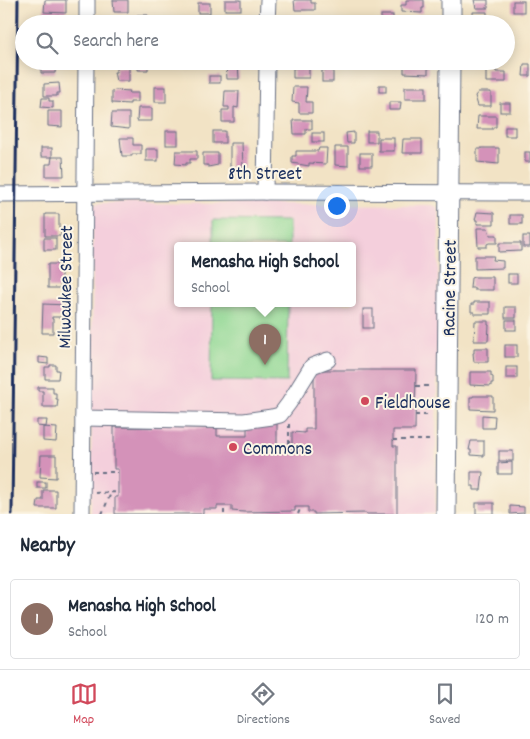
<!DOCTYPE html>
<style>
body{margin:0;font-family:Dekko,sans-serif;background:#f6f6f7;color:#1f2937}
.you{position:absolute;left:336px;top:205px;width:18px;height:18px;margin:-12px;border:4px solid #fff;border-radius:50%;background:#1a73e8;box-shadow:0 0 0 8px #1a73e833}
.badge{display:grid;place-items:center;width:32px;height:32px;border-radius:50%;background:#d1495b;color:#fff;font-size:16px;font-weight:700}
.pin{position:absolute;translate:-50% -41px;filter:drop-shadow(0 1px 2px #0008)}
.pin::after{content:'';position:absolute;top:26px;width:18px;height:15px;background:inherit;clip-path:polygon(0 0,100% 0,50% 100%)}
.popup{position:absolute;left:174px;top:242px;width:182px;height:65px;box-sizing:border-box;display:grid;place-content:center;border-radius:5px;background:#fff;filter:drop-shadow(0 1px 4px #0005);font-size:16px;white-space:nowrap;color:#747a83}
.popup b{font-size:19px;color:#1f2937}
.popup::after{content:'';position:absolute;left:50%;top:100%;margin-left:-10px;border:10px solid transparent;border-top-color:#fff}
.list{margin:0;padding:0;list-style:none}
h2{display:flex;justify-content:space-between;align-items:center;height:65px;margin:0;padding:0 20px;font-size:21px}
h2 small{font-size:16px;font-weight:400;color:#747a83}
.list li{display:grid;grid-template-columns:32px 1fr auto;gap:15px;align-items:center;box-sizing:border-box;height:80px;margin:0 10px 10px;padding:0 10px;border:1px solid #e0e1e3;border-radius:5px}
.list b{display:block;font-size:19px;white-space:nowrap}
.list p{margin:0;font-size:16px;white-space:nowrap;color:#747a83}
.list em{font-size:16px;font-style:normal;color:#747a83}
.icon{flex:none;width:28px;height:28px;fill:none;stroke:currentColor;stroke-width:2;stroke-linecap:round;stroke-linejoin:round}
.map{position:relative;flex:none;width:530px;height:514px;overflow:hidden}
.search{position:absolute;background:#fff;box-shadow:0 2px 12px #0003;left:15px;right:15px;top:15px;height:55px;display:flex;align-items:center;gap:12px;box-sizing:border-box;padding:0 18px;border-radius:28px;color:#747a83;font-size:19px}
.sheet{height:155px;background:#fff}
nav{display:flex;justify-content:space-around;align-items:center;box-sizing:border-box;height:70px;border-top:1px solid #e0e1e3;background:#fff;font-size:14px;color:#747a83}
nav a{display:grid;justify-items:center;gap:2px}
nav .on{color:#d1495b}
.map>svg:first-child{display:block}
</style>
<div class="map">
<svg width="530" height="514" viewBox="0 0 530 514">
<rect width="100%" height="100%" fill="#fcf5e5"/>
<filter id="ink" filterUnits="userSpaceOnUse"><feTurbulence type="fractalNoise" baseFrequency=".02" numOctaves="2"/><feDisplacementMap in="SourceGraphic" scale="10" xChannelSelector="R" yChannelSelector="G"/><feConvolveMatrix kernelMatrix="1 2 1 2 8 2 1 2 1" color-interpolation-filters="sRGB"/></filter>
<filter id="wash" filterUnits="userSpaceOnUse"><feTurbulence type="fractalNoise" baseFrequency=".0096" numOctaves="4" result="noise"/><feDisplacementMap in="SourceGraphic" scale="20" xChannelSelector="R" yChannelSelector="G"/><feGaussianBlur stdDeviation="1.12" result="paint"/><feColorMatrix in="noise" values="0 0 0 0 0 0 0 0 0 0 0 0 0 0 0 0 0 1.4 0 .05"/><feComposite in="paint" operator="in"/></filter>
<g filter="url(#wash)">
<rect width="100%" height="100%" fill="#f2e3c5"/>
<path fill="#f4cfdc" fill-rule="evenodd" d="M99,203l331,2 7,2 2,8 -4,299h-344l2,-308 2,-2zM178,246h174v58h-174z"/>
<g fill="#8ed793" stroke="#548378">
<polygon points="213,220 289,221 289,246 213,246"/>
<polygon points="212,304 288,304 287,382 211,381"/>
</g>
<g id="blocks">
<g fill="#d492b9">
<polygon points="45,0 66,0 66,13 44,12"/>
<polygon points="113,0 128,0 128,12 114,12"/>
<rect x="225" y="0" width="16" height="10"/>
<polygon points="294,0 311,0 311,3 315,3 315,10 295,10"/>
<polygon points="406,0 424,0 424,8 422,8 422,13 401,12 401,5 406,5"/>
<polygon points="474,0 488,0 488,8 476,8"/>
<rect x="513" y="1" width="11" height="11"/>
<rect x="198" y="3" width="12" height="10"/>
<polygon points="473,12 487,12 487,19 492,19 492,24 475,24 475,21 473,21"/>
<polygon points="137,15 148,15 148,23 138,23"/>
<rect x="381" y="15" width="12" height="9"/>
<rect x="218" y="17" width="22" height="7"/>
<polygon points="293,17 307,18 307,24 293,24"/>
<polygon points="129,18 129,24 115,24 115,19"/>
<polygon points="409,20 422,21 422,24 408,24"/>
<polygon points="45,61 56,61 55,73 41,73 41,64 45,64"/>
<polygon points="404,61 428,61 428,74 404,73"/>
<polygon points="148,62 148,70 138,70 138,63"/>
<polygon points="226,63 238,63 239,79 227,79"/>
<polygon points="296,63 309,63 309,78 293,78 293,68 296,68"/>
<polygon points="524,64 530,64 530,76 523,76"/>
<polygon points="116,66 129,67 129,81 116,81 114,72 116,72"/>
<polygon points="486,68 496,68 496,72 506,72 506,82 486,82"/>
<rect x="322" y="70" width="11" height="12"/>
<rect x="209" y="76" width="11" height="7"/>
<polygon points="59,83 60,93 57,93 57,96 44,96 44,84"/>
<rect x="379" y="85" width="7" height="7"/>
<rect x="155" y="87" width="11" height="15"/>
<polygon points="293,87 307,87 306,102 312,102 312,113 299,113 299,103 292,102"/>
<rect x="405" y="87" width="21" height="12"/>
<polygon points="115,90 130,91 129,93 138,93 138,102 130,102 130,104 112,103 112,91"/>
<polygon points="225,91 239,91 238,108 234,107 234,122 222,122 222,110 229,110 229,107 224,107"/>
<polygon points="478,92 491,92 491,106 478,106 475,96"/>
<polygon points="42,98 49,98 49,101 53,101 53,108 41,107"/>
<polygon points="389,102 401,102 400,110 389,110"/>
<rect x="500" y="103" width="10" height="9"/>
<polygon points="138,108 152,108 152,121 137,121"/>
<polygon points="48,111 62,111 62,127 48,126"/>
<polygon points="112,113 129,113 129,129 111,127"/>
<polygon points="478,116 496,116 496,127 493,127 493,129 477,129"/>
<polygon points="293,120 312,120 312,129 306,129 306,134 294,134"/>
<rect x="505" y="127" width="10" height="9"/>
<rect x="166" y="131" width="12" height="14"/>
<rect x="213" y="131" width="12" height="12"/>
<rect x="367" y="131" width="10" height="11"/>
<polygon points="354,132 354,143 347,143 346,133"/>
<rect x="312" y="133" width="12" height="9"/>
<polygon points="120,138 133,138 133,145 141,145 141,154 132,154 132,156 122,156"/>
<rect x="379" y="138" width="15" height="13"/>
<polygon points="403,139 422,139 422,153 402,153"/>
<polygon points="230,143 242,143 243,167 230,167"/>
<polygon points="335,147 348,147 348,166 335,165"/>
<rect x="41" y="148" width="11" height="9"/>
<polygon points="319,148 327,148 326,164 309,163 309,166 292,163 292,156 296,156 296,151 318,151"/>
<polygon points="481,148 499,148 499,164 477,162 477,149 481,149"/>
<rect x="146" y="149" width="12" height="12"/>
<polygon points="176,151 197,151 197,159 190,159 190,163 186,163 186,165 175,164"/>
<rect x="525" y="152" width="5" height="10"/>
<polygon points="203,153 218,153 218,165 208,167 208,165 203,165"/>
<rect x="360" y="153" width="12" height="13"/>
<polygon points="52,157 63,157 64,176 46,176 46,164 51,164"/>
<polygon points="477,212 494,213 494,224 477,224 477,220 475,220"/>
<polygon points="45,214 59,214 59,229 61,229 61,236 45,236"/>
<rect x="510" y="215" width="12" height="9"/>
<polygon points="477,228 488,228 490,235 497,235 497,243 489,243 487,244 487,247 478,247"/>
<rect x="523" y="236" width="7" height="11"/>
<rect x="44" y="238" width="12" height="12"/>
<polygon points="499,243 521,243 521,251 499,252"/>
<polygon points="475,256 494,256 493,260 503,261 503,268 475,269"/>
<rect x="48" y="264" width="13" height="24"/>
<rect x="508" y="274" width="9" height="9"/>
<polygon points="474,277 493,277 493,290 474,290 474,288 470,288 471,278"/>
<polygon points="474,302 490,302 490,314 474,314 474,312 471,312 471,304 474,304"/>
<polygon points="43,304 67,305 66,317 52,317 52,319 53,319 53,333 42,333"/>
<rect x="505" y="307" width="11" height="11"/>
<rect x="363" y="309" width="10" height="19"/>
<rect x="506" y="320" width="10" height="10"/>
<polygon points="475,321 488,321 488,325 489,325 488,341 474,341"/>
<rect x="505" y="345" width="12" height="12"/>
<polygon points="474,348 488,348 488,362 474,362 473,353 474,353"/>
<polygon points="39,357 48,358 48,364 39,363"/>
<polygon points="50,365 56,365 56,370 59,370 58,379 45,379 45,367 50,367"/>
<rect x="506" y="367" width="11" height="11"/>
<polygon points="314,370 416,370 415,430 393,430 393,446 397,446 397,514 366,514 366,513 314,514 314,512 308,512 308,507 295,507 295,511 244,512 232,511 232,506 217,506 217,509 203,509 203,514 115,514 115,497 118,497 118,469 114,469 114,427 217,428 217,436 247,436 247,424 277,424 277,452 292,452 292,432 305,433 305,429 314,429"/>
<polygon points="470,372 491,372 491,376 493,377 493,383 491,383 491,386 470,385"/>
<polygon points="38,387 53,387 53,393 56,393 56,399 58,399 57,407 43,407 43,391 38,391"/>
<polygon points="473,396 493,396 493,410 470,409 470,397 473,397"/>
<polygon points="482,415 495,416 494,428 482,428"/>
<polygon points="37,420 47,420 46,427 37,426"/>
<polygon points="43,427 57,428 56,442 43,441"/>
<polygon points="471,441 484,441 484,456 471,455 471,450 469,450"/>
<rect x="499" y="451" width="14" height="10"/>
<polygon points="41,455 56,455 56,478 40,477"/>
<polygon points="512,462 512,474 498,474 498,463"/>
<polygon points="471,472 483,472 481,490 474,490 474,486 471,486"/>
<rect x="37" y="482" width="9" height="6"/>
<polygon points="43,490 56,490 56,508 37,508 38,500 43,500"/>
<rect x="476" y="503" width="18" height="11"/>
<polygon points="510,506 524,507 524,513 510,514"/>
</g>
</g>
</g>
<g filter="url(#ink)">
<use href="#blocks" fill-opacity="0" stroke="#666e82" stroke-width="1"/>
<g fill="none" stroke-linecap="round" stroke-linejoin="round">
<defs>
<g id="minor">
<polyline points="87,24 87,0"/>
<polyline points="267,24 268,0"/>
<polyline points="265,192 267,61"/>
<polyline points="0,194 265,192 530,193"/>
<polyline points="83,418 244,421 272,417 280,415 289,403 312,366 328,360"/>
<polyline points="82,514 86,61"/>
</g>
<g id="major">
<polyline points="451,24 451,0"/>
<polyline points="446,514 450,61"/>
</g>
</defs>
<use href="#minor" stroke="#666e82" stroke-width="17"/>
<use href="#major" stroke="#666e82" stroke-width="21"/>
<g stroke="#666e82" stroke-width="2" stroke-dasharray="4 4" stroke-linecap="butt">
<polyline points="416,386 431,386"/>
<polyline points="415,415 431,415"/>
<polyline points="393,440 431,440"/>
<polyline points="289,452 289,422"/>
<polyline points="93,472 118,472"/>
<polyline points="95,493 118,492"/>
<polyline points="102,514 111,493"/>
<polyline points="224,514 224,506"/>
<polyline points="298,514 301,507"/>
</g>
<use href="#minor" stroke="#fff" stroke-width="15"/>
<use href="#major" stroke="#fff" stroke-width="19"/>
<polyline stroke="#1b2f5e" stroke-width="3" points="12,514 18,0"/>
</g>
</g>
<g fill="#d1495b" stroke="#fcf5e5" stroke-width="2">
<circle cx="365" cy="401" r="5"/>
<circle cx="233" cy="447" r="5"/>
</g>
<g text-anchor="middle" stroke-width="4" stroke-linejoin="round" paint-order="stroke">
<g font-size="19" fill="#1b2f5e" stroke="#fcf5e5">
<text x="265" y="179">8th Street</text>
<text transform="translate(64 287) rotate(-89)" y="7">Milwaukee Street</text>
<text transform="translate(448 288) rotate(-89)" y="7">Racine Street</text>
</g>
<g font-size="19" fill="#1b2f5e" stroke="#fcf5e5" text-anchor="start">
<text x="375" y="408">Fieldhouse</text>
<text x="243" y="454">Commons</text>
</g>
</g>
</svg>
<div class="you"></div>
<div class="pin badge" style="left:265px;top:365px;background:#8d6e63">1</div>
<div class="popup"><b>Menasha High School</b>School</div>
<div class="search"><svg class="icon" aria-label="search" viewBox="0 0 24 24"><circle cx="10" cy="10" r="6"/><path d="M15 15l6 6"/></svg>Search here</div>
</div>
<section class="sheet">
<h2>Nearby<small></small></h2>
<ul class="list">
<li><span class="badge" style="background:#8d6e63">1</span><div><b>Menasha High School</b><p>School</p></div><em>120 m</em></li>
</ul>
</section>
<nav>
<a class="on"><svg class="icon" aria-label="map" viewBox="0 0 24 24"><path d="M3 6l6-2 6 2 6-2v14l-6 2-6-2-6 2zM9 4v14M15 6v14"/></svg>Map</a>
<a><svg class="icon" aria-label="directions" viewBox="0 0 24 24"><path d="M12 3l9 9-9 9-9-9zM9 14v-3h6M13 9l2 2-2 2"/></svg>Directions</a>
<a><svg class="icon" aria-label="saved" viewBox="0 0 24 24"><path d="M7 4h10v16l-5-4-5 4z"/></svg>Saved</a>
</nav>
